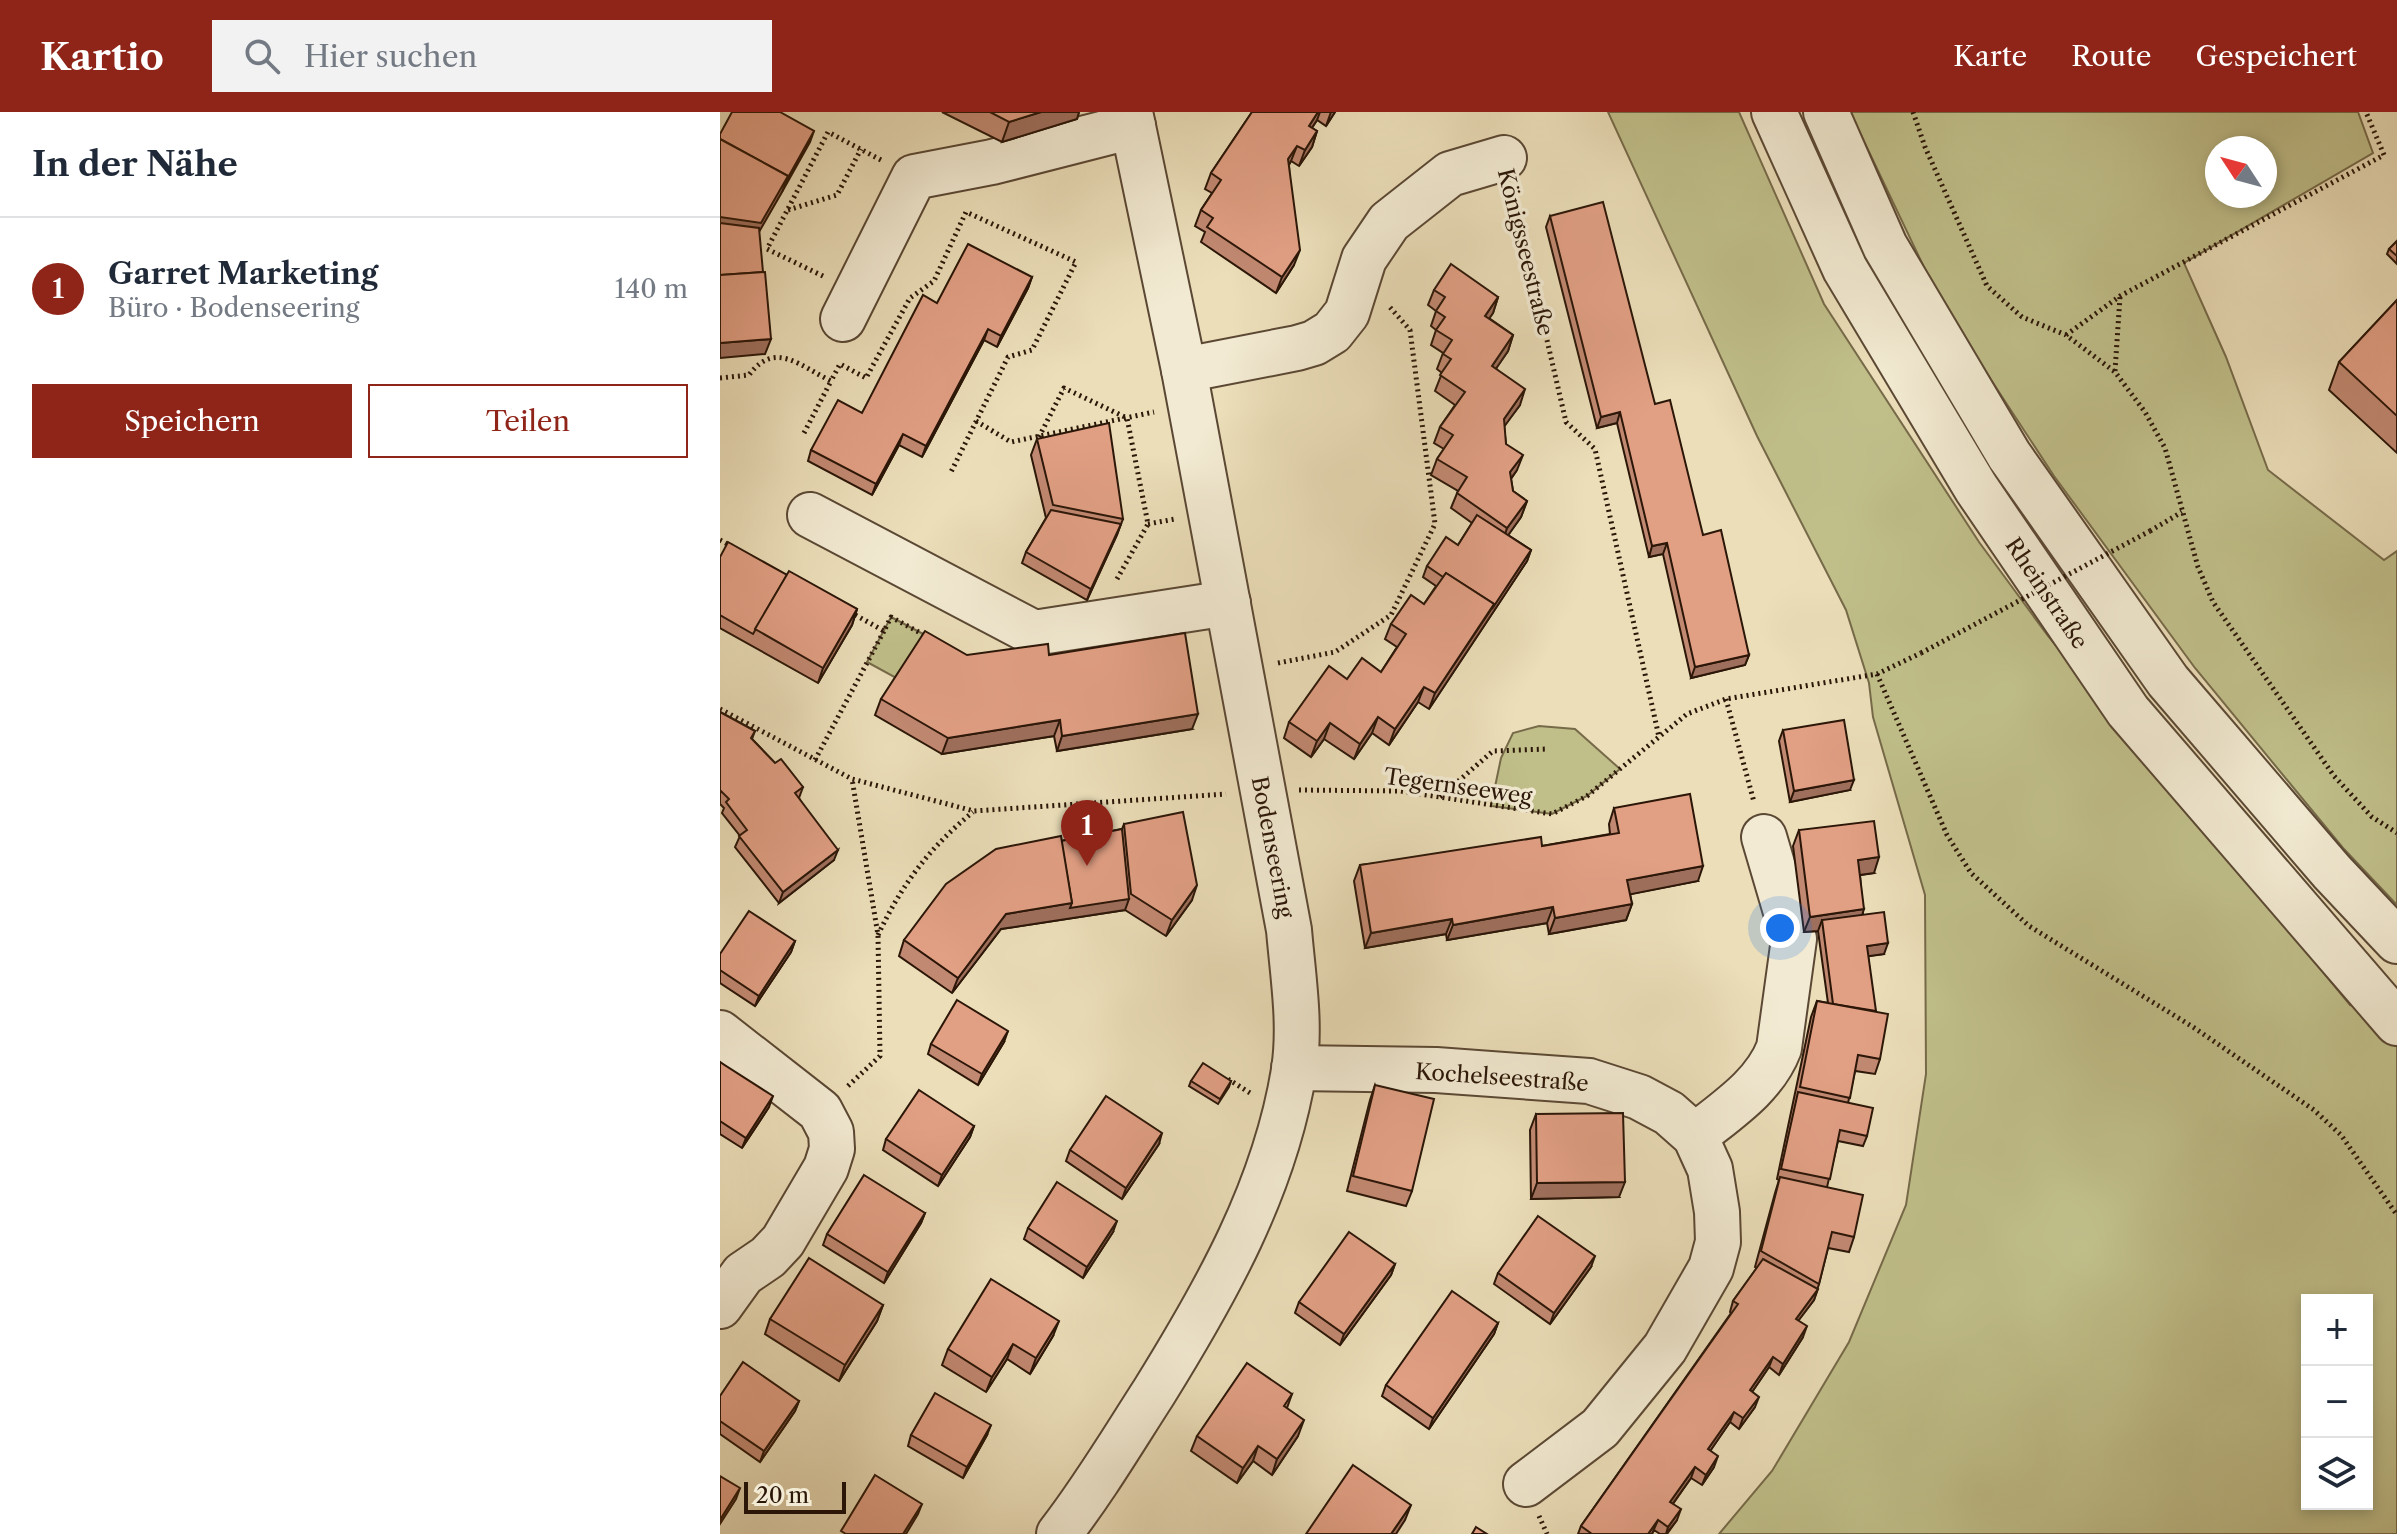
<!DOCTYPE html>
<html lang="de">
<meta charset="utf-8">
<style>
body{margin:0;font-family:"Libre Caslon Text",serif;background:#f2f2f3;color:#1f2937}
.controls{position:absolute;right:24px;bottom:24px;display:grid;overflow:hidden;border-radius:0px;box-shadow:0 4px 12px #0003}
.controls button{width:72px;height:72px;display:grid;place-items:center;padding:0;border:0;border-bottom:2px solid #e0e1e3;background:#fff;color:#1f2937;font:40px sans-serif}
.compass{position:absolute;left:1485px;top:24px;width:72px;height:72px;border-radius:50%;background:#fff;box-shadow:0 4px 12px #0003;rotate:306deg}
.scale{position:absolute;left:24px;bottom:20px;width:102px;box-sizing:border-box;padding-left:8px;border:4px solid #2b1608;border-top:0;font-size:22px;line-height:28px;white-space:nowrap;color:#2b1608;-webkit-text-stroke:6px #f2ead2;paint-order:stroke}
.you{position:absolute;left:1060px;top:816px;width:28px;height:28px;margin:-20px;border:6px solid #fff;border-radius:50%;background:#1a73e8;box-shadow:0 0 0 12px #1a73e833}
.badge{display:grid;place-items:center;width:52px;height:52px;border-radius:50%;background:#8f2418;color:#fff;font-size:26px;font-weight:700}
.pin{position:absolute;translate:-50% -66px;filter:drop-shadow(0 2px 4px #0008)}
.pin::after{content:'';position:absolute;top:42px;width:28px;height:24px;background:inherit;clip-path:polygon(0 0,100% 0,50% 100%)}
.list{margin:0;padding:0;list-style:none}
h2{display:flex;justify-content:space-between;align-items:center;height:104px;margin:0;padding:0 32px;font-size:34px}
h2 small{font-size:26px;font-weight:400;color:#747a83}
.list li{display:grid;grid-template-columns:52px 1fr auto;gap:24px;align-items:center;box-sizing:border-box;height:144px;padding:0 32px;border-top:2px solid #e0e1e3}
.list b{display:block;font-size:30px;white-space:nowrap}
.list p{margin:0;font-size:26px;white-space:nowrap;color:#747a83}
.list em{font-size:26px;font-style:normal;color:#747a83}
.actions{display:flex;gap:16px;padding:24px 32px}
.actions a{flex:1;padding:18px 0;border:2px solid #8f2418;border-radius:0px;text-align:center;font-size:28px;color:#8f2418}
.actions .main{background:#8f2418;color:#fff}
.icon{flex:none;width:44px;height:44px;fill:none;stroke:currentColor;stroke-width:2;stroke-linecap:round;stroke-linejoin:round}
.map{position:relative;flex:none;width:1677px;height:1422px;overflow:hidden}
header{display:flex;align-items:center;gap:48px;box-sizing:border-box;height:112px;padding:0 40px;background:#8f2418;color:#fff}
header strong{font-size:38px}
nav{display:flex;gap:44px;margin-inline-start:auto;font-size:28px}
.search{width:560px;height:72px;background:#f2f2f3;display:flex;align-items:center;gap:20px;box-sizing:border-box;padding:0 28px;border-radius:0px;color:#747a83;font-size:30px}
main{display:flex}
aside{flex:1;background:#fff}
.map>svg:first-child{display:block}
</style>
<header>
<strong>Kartio</strong>
<div class="search"><svg class="icon" aria-label="search" viewBox="0 0 24 24"><circle cx="10" cy="10" r="6"/><path d="M15 15l6 6"/></svg>Hier suchen</div>
<nav><a>Karte</a><a>Route</a><a>Gespeichert</a></nav>
</header>
<main>
<aside>
<h2>In der Nähe<small></small></h2>
<ul class="list">
<li><span class="badge">1</span><div><b>Garret Marketing</b><p>Büro · Bodenseering</p></div><em>140 m</em></li>
</ul>
<div class="actions"><a class="main">Speichern</a><a>Teilen</a></div>
</aside>
<div class="map">
<svg width="1677" height="1422" viewBox="0 0 1677 1422">
<rect width="100%" height="100%" fill="#ebdeb9"/>
<filter id="stains"><feTurbulence type="fractalNoise" baseFrequency=".0025" numOctaves="4"/><feColorMatrix values="0 0 0 0 .2 0 0 0 0 .09 0 0 0 0 .02 0 0 0 .5 -.17"/></filter>
<radialGradient id="worn" r=".72"><stop offset=".6" stop-color="#630" stop-opacity="0"/><stop offset="1" stop-color="#630" stop-opacity=".3"/></radialGradient>
<g fill="#c0bf8a" stroke="#766a49" stroke-width="2" fill-rule="evenodd">
<path d="M888,0h131l85,192 155,238 69,94 302,369 7,-7 40,38v498h-678l53,-63 77,-129 57,-137 20,-131 -1,-179 -52,-178 -4,-34 -23,-73 -89,-174zM1587,1188h60v204h-60z"/>
<path d="M1130,0h508l15,41 -189,110 42,94 42,113 116,90 13,-9v354l-54,-57 -148,-180 -141,-192 -112,-171zM1497,36h48v48h-48z"/>
<polygon points="171,505 205,523 178,567 147,550"/>
<polygon points="819,614 855,617 900,657 867,684 832,702 771,694 781,646 793,621"/>
</g>
<g fill="none" stroke-linecap="round" stroke-linejoin="round">
<defs>
<g id="minor">
<polyline points="1054,0 1125,157 1256,376 1408,599 1677,911"/>
<polyline points="1106,0 1165,134 1289,343 1448,569 1612,760 1677,829"/>
<polyline points="123,207 194,65 272,50 413,14"/>
<polyline points="464,258 577,236 594,231 612,220 627,201 644,147 669,110 730,62 784,46"/>
<polyline points="90,403 314,521 508,491"/>
<polyline points="0,921 100,999 111,1020 112,1037 106,1056 63,1129 48,1145 23,1162 0,1194"/>
<polyline points="574,956 716,958 869,969 919,985 949,1001 975,1024 990,1057 997,1100 998,1130 991,1156 945,1236 880,1316 806,1372"/>
<path d="M975,1024c32,-26 69,-49 84,-88l15,-109 -30,-102"/>
<path d="M339,1422c35,-45 64,-94 95,-142 62,-100 121,-204 140,-322 7,-46 -1,-93 -5,-140l-105,-560 -54,-258"/>
</g>
</defs>
<use href="#minor" stroke="#5b4834" stroke-width="48"/>
<g stroke="#2b1608" stroke-width="5" stroke-dasharray="2 4" stroke-linecap="butt">
<polyline points="1193,0 1205,35 1267,174 1302,205 1346,223 1395,260 1425,300 1445,336 1478,455 1493,490 1614,664 1652,705 1677,721"/>
<polyline points="793,82 846,310 875,337 939,625"/>
<polyline points="68,98 117,83 141,37"/>
<polyline points="103,164 47,137 108,20 161,48"/>
<polyline points="1346,223 1400,184 1664,43 1646,0"/>
<polyline points="1395,259 1400,185"/>
<path d="M0,266l29,-3c26,-35 51,-9 82,6l9,-17 26,14 44,-80 24,-17 32,-69 110,50 -44,88 -24,7 -57,115"/>
<polyline points="256,309 291,330 434,300"/>
<polyline points="84,321 111,269"/>
<polyline points="319,325 344,276 407,306 428,412 397,467"/>
<polyline points="428,412 455,407"/>
<polyline points="1430,419 1462,400"/>
<polyline points="0,428 13,435"/>
<polyline points="130,500 164,519 171,505 206,524"/>
<polyline points="558,551 615,540 671,503 715,412 690,218 668,193"/>
<polyline points="1157,562 1227,723 1251,761 1309,814 1473,915 1594,998 1621,1023 1677,1103"/>
<polyline points="1006,587 1034,690"/>
<polyline points="0,597 132,667 254,699 506,682"/>
<polyline points="95,648 164,519"/>
<polyline points="579,678 680,679 832,702 867,684 967,602 1006,587 1157,562 1201,541"/>
<polyline points="720,685 773,639 827,637"/>
<path d="M158,823c24,-51 52,-88 95,-123"/>
<polyline points="508,967 530,981"/>
<polyline points="128,974 160,944 158,823 132,667"/>
<polyline points="819,1404 827,1422"/>
</g>
<use href="#minor" stroke="#f2ead2" stroke-width="44"/>
<polyline stroke="#2b1608" stroke-width="5" stroke-dasharray="2 4" stroke-linecap="butt" points="1201,541 1430,419"/>
</g>
<g fill="#c28972" stroke="#2b1608" stroke-width="2">
<polygon points="222,0 359,0 357,7 282,30"/>
<polygon points="532,0 615,0 606,14 597,8 592,16 597,19 592,35 579,54 571,49 569,53 574,153 556,181 481,130 485,120 475,114 481,98 492,81 485,77 491,61"/>
<polygon points="830,104 935,292 983,423 1029,543 1025,553 971,566 943,442 929,445 897,311 877,316 826,115"/>
<polygon points="1677,129 1677,152 1667,142 1669,137"/>
<polygon points="312,165 308,176 277,235 264,228 202,345 179,333 152,383 88,349 91,338 142,301 217,191"/>
<polygon points="714,178 778,185 773,201 769,206 793,223 788,239 776,256 800,293 784,314 786,332 797,358 791,367 793,379 807,389 801,405 788,423 811,438 807,449 709,597 698,590 669,633 652,621 634,647 604,627 591,645 564,626 569,610 627,567 661,560 677,535 665,527 671,512 704,492 716,474 703,465 707,454 738,433 752,411 731,396 738,379 711,363 717,347 724,337 714,331 720,315 735,293 715,279 722,261 717,257 723,241 711,233 716,218 711,214 716,199 708,193"/>
<polygon points="1677,188 1677,341 1609,278 1619,250"/>
<polygon points="317,327 403,407 397,422 367,488 302,451 306,440 326,406 311,343"/>
<polygon points="0,445 67,463 137,497 132,513 98,571 0,516"/>
<polygon points="247,543 329,543 472,617 337,639 334,624 222,642 155,603 161,587"/>
<polygon points="0,600 35,619 32,627 55,651 83,675 79,686 114,748 59,791 15,735 20,724 2,701 4,696 0,692"/>
<polygon points="1063,618 1130,678 1070,690 1059,629"/>
<polygon points="894,696 978,769 910,782 912,792 906,808 829,822 827,811 727,828 726,822 645,836 634,769 640,753 822,734 890,722 889,712"/>
<polygon points="404,712 472,788 446,824 405,798 281,817 232,881 179,844 184,828 341,729 402,717"/>
<polygon points="1079,718 1154,761 1140,763 1143,803 1164,842 1148,844 1160,947 1155,962 1135,959 1128,991 1147,1024 1143,1034 1118,1029 1107,1075 1134,1125 1129,1140 1108,1136 1099,1172 1094,1188 1078,1209 1083,1225 1059,1263 1049,1255 1032,1280 1035,1295 1019,1317 1010,1310 990,1339 994,1355 982,1373 971,1366 953,1392 957,1408 947,1422 940,1422 934,1418 932,1422 858,1422 861,1414 1011,1201 1010,1200 1013,1189 1037,1156 1035,1155 1055,1081 1059,1068 1057,1067 1091,905 1097,889 1108,891 1098,819 1084,820 1073,734"/>
<polygon points="75,829 71,840 35,894 0,871 0,842"/>
<polygon points="284,930 258,973 208,942 211,932"/>
<polygon points="0,950 49,995 22,1036 0,1022"/>
<polygon points="471,969 511,969 509,975 498,992 469,974"/>
<polygon points="655,973 692,1079 686,1094 627,1079 650,988"/>
<polygon points="816,1002 899,1085 811,1087 810,1018"/>
<polygon points="254,1014 250,1025 218,1074 163,1038 166,1027"/>
<polygon points="439,1032 402,1087 346,1049 350,1038"/>
<polygon points="205,1101 201,1111 164,1171 103,1133 107,1122"/>
<polygon points="308,1116 393,1120 363,1166 304,1127"/>
<polygon points="675,1152 671,1163 620,1233 575,1201 579,1190"/>
<polygon points="871,1155 830,1212 774,1172 778,1161"/>
<polygon points="163,1193 157,1209 119,1269 45,1222 50,1207"/>
<polygon points="778,1211 774,1222 709,1317 662,1284 666,1273"/>
<polygon points="333,1224 310,1262 287,1247 266,1280 222,1253 228,1237"/>
<polygon points="572,1282 567,1296 578,1324 552,1363 533,1349 517,1371 471,1339 477,1324"/>
<polygon points="0,1284 79,1289 75,1299 40,1350 0,1322"/>
<polygon points="191,1323 267,1323 243,1366 188,1334"/>
</g>
<g fill="#9e6f5c" stroke="#2b1608" stroke-width="2">
<polygon points="321,0 359,0 357,7 282,30 289,10"/>
<polygon points="598,0 600,0 597,8 583,29 589,14"/>
<polygon points="611,0 615,0 606,14"/>
<polygon points="94,19 90,30 62,80 66,69"/>
<polygon points="597,19 592,35 579,54 585,38"/>
<polygon points="577,34 571,49 562,63 568,47"/>
<polygon points="68,64 62,80 35,127 0,122 0,105"/>
<polygon points="580,138 574,153 556,181 562,165"/>
<polygon points="312,165 308,176 277,235 281,224"/>
<polygon points="778,185 773,201 760,220 765,204"/>
<polygon points="268,217 264,228 202,345 206,334"/>
<polygon points="793,223 788,239 767,270 772,254"/>
<polygon points="51,227 45,242 0,246 0,231"/>
<polygon points="805,277 800,293 778,323 784,307"/>
<polygon points="900,300 897,311 877,316 881,305"/>
<polygon points="183,322 179,333 152,383 156,372"/>
<polygon points="803,343 797,358 784,376 790,360"/>
<polygon points="807,389 801,405 782,432 787,416"/>
<polygon points="401,412 397,423 367,488 371,477"/>
<polygon points="947,431 943,442 929,445 932,434"/>
<polygon points="811,438 807,449 709,597 715,581"/>
<polygon points="137,497 132,513 98,571 103,556"/>
<polygon points="1029,543 1025,553 971,566 975,555"/>
<polygon points="704,575 698,590 669,633 675,617"/>
<polygon points="478,602 472,617 337,639 342,624"/>
<polygon points="658,605 652,621 634,647 640,632"/>
<polygon points="340,608 334,624 222,642 228,626"/>
<polygon points="610,611 604,627 591,645 597,629"/>
<polygon points="1134,668 1130,678 1070,690 1074,679"/>
<polygon points="118,738 114,748 59,791 63,780"/>
<polygon points="1159,745 1154,761 1133,764 1138,748"/>
<polygon points="983,754 978,769 902,784 907,768"/>
<polygon points="477,773 472,788 446,824 452,808"/>
<polygon points="409,787 405,798 281,817 232,881 238,866 286,802 352,791"/>
<polygon points="912,792 906,808 829,822 835,806"/>
<polygon points="833,795 827,811 727,828 733,813"/>
<polygon points="1144,797 1139,813 1102,808 1098,819 1084,820 1090,805"/>
<polygon points="732,807 726,822 645,836 651,821"/>
<polygon points="75,829 71,840 35,894 39,884"/>
<polygon points="1168,831 1164,842 1143,845 1147,834"/>
<polygon points="288,919 284,930 258,973 262,962"/>
<polygon points="53,984 49,995 22,1036 26,1026"/>
<polygon points="254,1014 250,1025 218,1074 222,1063"/>
<polygon points="442,1021 439,1032 402,1087 406,1076"/>
<polygon points="905,1070 899,1085 811,1087 817,1071"/>
<polygon points="205,1101 201,1111 164,1171 168,1160"/>
<polygon points="397,1109 393,1120 363,1166 367,1155"/>
<polygon points="875,1144 871,1155 830,1212 834,1201"/>
<polygon points="675,1152 671,1163 620,1233 624,1222"/>
<polygon points="1098,1177 1094,1188 1072,1217 1076,1207"/>
<polygon points="163,1193 157,1209 119,1269 125,1253"/>
<polygon points="339,1209 333,1224 310,1262 316,1246"/>
<polygon points="778,1211 774,1222 709,1317 713,1306"/>
<polygon points="1087,1214 1083,1225 1059,1263 1063,1252"/>
<polygon points="293,1232 287,1247 266,1280 272,1265"/>
<polygon points="1053,1245 1049,1255 1026,1289 1030,1278"/>
<polygon points="1039,1285 1035,1295 1019,1317 1023,1306"/>
<polygon points="79,1289 75,1299 40,1350 44,1339"/>
<polygon points="1014,1300 1010,1310 984,1348 988,1337"/>
<polygon points="584,1308 578,1324 552,1363 557,1347"/>
<polygon points="271,1313 267,1323 243,1366 247,1355"/>
<polygon points="538,1334 533,1349 517,1371 523,1356"/>
<polygon points="998,1344 994,1355 982,1373 986,1363"/>
<polygon points="975,1355 971,1366 946,1401 950,1390"/>
<polygon points="20,1376 16,1387 0,1412 0,1408"/>
<polygon points="202,1392 198,1402 186,1422 183,1422"/>
<polygon points="691,1393 685,1408 676,1422 671,1422"/>
<polygon points="961,1397 957,1408 946,1422 948,1415"/>
<polygon points="938,1408 932,1422 928,1422"/>
</g>
<g fill="#e19f84" stroke="#2b1608" stroke-width="2">
<polygon points="12,0 60,0 94,19 66,69 68,64 0,27 0,22"/>
<polygon points="270,0 321,0 289,10"/>
<polygon points="532,0 598,0 589,14 597,19 585,38 577,34 568,47 580,138 562,165 487,115 493,106 481,98 501,68 491,61"/>
<polygon points="0,27 68,64 41,111 0,105"/>
<polygon points="883,90 935,292 950,288 983,423 1001,418 1029,543 975,555 947,431 932,434 900,300 881,305 830,104"/>
<polygon points="0,111 39,116 43,160 0,163"/>
<polygon points="1677,129 1677,144 1669,137"/>
<polygon points="248,132 312,165 281,224 268,217 206,334 183,322 156,372 91,338 118,288 142,301 203,183 217,191"/>
<polygon points="731,152 778,185 765,204 793,223 772,254 805,277 784,307 786,332 803,343 790,360 793,379 807,389 787,416 737,381 747,365 717,347 733,323 720,315 745,280 720,263 731,247 723,242 732,228 716,218 725,205 716,199 725,185 714,178"/>
<polygon points="45,160 51,227 0,231 0,163"/>
<polygon points="1677,188 1677,304 1619,250"/>
<polygon points="389,311 403,407 333,393 317,327"/>
<polygon points="331,398 401,412 371,477 306,440"/>
<polygon points="757,403 811,438 772,497 774,492 726,461 723,465 707,454 726,425 738,433"/>
<polygon points="8,430 67,463 33,522 0,503 0,445"/>
<polygon points="69,459 137,497 103,556 35,517"/>
<polygon points="726,461 774,492 715,581 704,575 675,617 658,605 640,632 610,611 597,629 569,610 609,554 627,567 642,546 661,560 686,522 671,512 691,483 704,492"/>
<polygon points="205,519 247,543 328,532 329,543 465,521 478,602 342,624 340,608 228,626 161,587"/>
<polygon points="0,600 35,619 31,626 55,651 61,647 83,675 75,681 118,738 63,780 19,724 27,718 6,690 9,687 1,679 0,682"/>
<polygon points="1124,608 1134,668 1074,679 1063,618"/>
<polygon points="970,682 983,754 907,768 912,792 835,806 833,795 733,813 732,807 651,821 640,753 821,725 822,734 899,721 894,696"/>
<polygon points="463,700 477,773 452,808 411,782 404,712"/>
<polygon points="1154,709 1159,745 1138,748 1144,797 1090,805 1079,718"/>
<polygon points="402,717 409,787 350,796 352,791 341,729"/>
<polygon points="341,724 352,791 286,802 238,866 184,828 226,772 276,737"/>
<polygon points="29,799 75,829 39,884 0,858 0,842"/>
<polygon points="1164,800 1168,831 1147,834 1156,899 1113,892 1102,808"/>
<polygon points="237,888 288,919 262,962 211,932"/>
<polygon points="1097,889 1168,902 1160,947 1138,943 1130,986 1080,975"/>
<polygon points="0,950 53,984 26,1026 0,1009"/>
<polygon points="483,951 511,969 500,987 471,969"/>
<polygon points="655,973 714,987 692,1079 633,1064"/>
<polygon points="199,978 254,1014 222,1063 166,1027"/>
<polygon points="1078,980 1153,996 1147,1024 1120,1018 1110,1067 1061,1057"/>
<polygon points="386,984 442,1021 406,1076 350,1038"/>
<polygon points="903,1001 905,1070 817,1071 816,1002"/>
<polygon points="144,1063 205,1101 168,1160 107,1122"/>
<polygon points="1060,1065 1143,1083 1134,1125 1112,1120 1099,1172 1041,1139"/>
<polygon points="337,1070 397,1109 367,1155 308,1116"/>
<polygon points="818,1104 875,1144 834,1201 778,1161"/>
<polygon points="629,1120 675,1152 624,1222 579,1190"/>
<polygon points="89,1146 163,1193 125,1253 50,1207"/>
<polygon points="1043,1147 1098,1177 1076,1207 1087,1214 1063,1252 1053,1245 1030,1278 1039,1285 1023,1306 1014,1300 988,1337 998,1344 986,1363 975,1355 950,1390 961,1397 948,1415 938,1408 928,1422 872,1422 861,1414 1018,1192 1013,1189"/>
<polygon points="271,1167 339,1209 316,1246 293,1232 272,1265 228,1237"/>
<polygon points="732,1179 778,1211 713,1306 666,1273"/>
<polygon points="23,1250 79,1289 44,1339 0,1309 0,1284"/>
<polygon points="527,1251 572,1282 564,1294 584,1308 557,1347 538,1334 523,1356 477,1324"/>
<polygon points="215,1281 271,1313 247,1355 191,1323"/>
<polygon points="633,1353 691,1393 671,1422 586,1422"/>
<polygon points="155,1363 202,1392 183,1422 126,1422 121,1419"/>
<polygon points="0,1364 20,1376 0,1408"/>
<polygon points="756,1415 767,1422 752,1422"/>
</g>
<g text-anchor="middle" stroke-width="7" stroke-linejoin="round" paint-order="stroke">
<g font-size="22" fill="#2b1608" stroke="#f2ead2">
<text transform="translate(806 140) rotate(76)" y="8">Königsseestraße</text>
<text transform="translate(1327 481) rotate(56)" y="8">Rheinstraße</text>
<text transform="translate(738 674) rotate(8)" y="8">Tegernseeweg</text>
<text transform="translate(553 735) rotate(79)" y="8">Bodenseering</text>
<text transform="translate(782 965) rotate(4)" y="8">Kochelseestraße</text>
</g>
</g>
<rect width="100%" height="100%" filter="url(#stains)"/>
<rect width="100%" height="100%" fill="url(#worn)"/>
</svg>
<div class="controls">
<button>+</button>
<button>−</button>
<button><svg class="icon" aria-label="layers" viewBox="0 0 24 24"><path d="M12 4l9 5-9 5-9-5zM3 14l9 5 9-5"/></svg></button>
</div>
<svg class="compass" viewBox="-18 -18 36 36"><path d="M0-13l5 13h-10z" fill="#e53935"/><path d="M0 13l5-13h-10z" fill="#747a83"/></svg>
<div class="scale">20 m</div>
<div class="you"></div>
<div class="pin badge" style="left:367px;top:754px">1</div>
</div>
</main>
